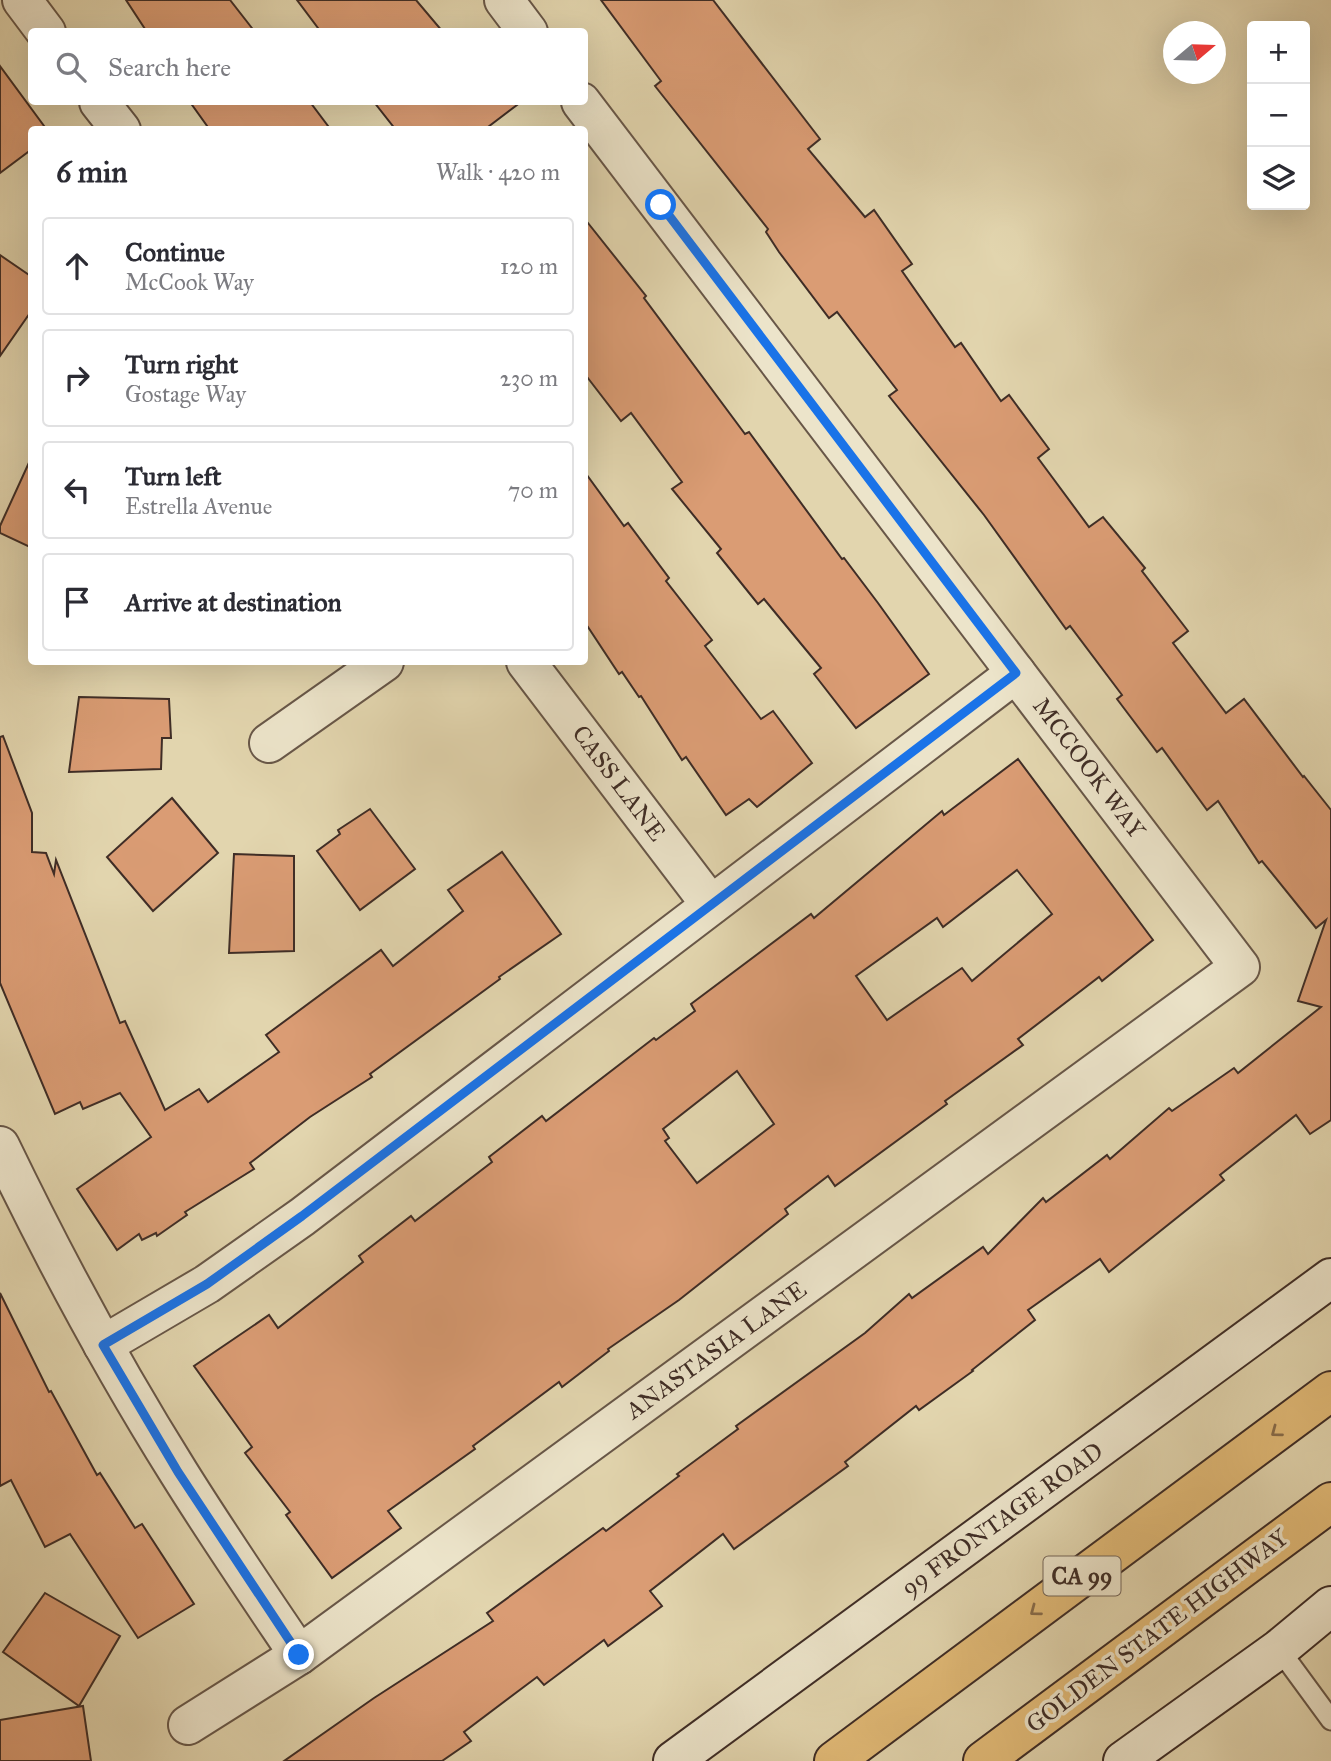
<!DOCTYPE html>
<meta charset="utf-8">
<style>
body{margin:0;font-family:"IM FELL Great Primer",serif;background:#f7f7f7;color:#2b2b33}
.controls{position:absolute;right:21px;top:21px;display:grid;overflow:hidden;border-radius:7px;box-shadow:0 7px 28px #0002}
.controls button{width:63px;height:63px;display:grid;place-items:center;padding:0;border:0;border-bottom:2px solid #e1e1e2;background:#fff;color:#2b2b33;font:35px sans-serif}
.compass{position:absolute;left:1163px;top:21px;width:63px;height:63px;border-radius:50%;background:#fff;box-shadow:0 7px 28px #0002;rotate:71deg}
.stop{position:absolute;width:21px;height:21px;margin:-16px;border:5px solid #1a73e8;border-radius:50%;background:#fff}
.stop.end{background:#1a73e8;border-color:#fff;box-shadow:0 2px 7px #0008}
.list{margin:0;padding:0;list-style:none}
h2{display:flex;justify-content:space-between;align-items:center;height:91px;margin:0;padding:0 28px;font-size:30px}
h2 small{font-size:23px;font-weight:400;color:#7c7c81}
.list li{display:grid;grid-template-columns:46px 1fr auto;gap:21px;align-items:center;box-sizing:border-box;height:98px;margin:0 14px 14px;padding:0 14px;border:2px solid #e1e1e2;border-radius:7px}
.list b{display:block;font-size:26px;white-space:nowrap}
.list p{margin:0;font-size:23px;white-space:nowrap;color:#7c7c81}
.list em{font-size:23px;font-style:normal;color:#7c7c81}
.icon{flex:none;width:38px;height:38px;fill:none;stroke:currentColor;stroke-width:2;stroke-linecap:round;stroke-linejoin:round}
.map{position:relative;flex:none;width:1331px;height:1761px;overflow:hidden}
.search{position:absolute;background:#fff;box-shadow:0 7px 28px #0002;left:28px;top:28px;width:560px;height:77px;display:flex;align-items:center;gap:18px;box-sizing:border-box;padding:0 24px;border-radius:7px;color:#7c7c81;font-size:26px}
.panel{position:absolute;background:#fff;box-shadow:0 7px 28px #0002;left:28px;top:126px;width:560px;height:539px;border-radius:7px}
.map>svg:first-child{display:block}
</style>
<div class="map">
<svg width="1331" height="1761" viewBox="0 0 1331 1761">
<rect width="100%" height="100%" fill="#e2d5ae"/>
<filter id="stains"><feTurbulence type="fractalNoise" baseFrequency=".00286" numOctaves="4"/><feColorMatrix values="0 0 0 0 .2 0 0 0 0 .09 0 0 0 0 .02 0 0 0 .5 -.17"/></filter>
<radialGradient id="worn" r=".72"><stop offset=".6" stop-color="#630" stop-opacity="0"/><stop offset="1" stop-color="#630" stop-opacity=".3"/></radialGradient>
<g fill="#da9c74" stroke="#3f2d26" stroke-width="2" fill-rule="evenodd">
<polygon points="126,0 230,0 255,32 147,32"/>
<polygon points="297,0 416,0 443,32 321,32"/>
<polygon points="601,0 713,0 820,139 808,149 865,217 874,210 912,264 902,271 955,347 961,343 1001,401 1009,395 1049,449 1038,458 1089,527 1103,517 1145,568 1142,571 1188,631 1173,643 1226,713 1244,699 1303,777 1304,776 1331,810 1331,1120 1310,1134 1296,1115 1220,1175 1224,1180 1109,1272 1100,1259 1028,1310 1035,1320 972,1370 973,1371 919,1410 916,1406 845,1462 848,1466 734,1549 723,1534 650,1591 662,1606 608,1646 604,1640 544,1685 537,1677 464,1732 471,1741 442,1761 284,1761 374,1698 493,1621 487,1613 603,1528 606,1531 679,1476 677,1474 738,1429 736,1426 865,1333 909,1294 912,1298 983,1247 988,1254 1043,1198 1046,1202 1107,1155 1110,1159 1169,1108 1172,1111 1234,1068 1238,1073 1321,1007 1298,1001 1326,920 1316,928 1262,861 1259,863 1218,801 1207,810 1162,748 1157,752 1117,699 1122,695 1070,626 1066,629 984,515 889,396 897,390 837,312 829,318 779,252 766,232 768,229 655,86 661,81"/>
<polygon points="0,66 47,130 32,130 32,149 0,173"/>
<polygon points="190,102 310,102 331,130 210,130"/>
<polygon points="374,102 521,102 484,130 396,130"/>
<polygon points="584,218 646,296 644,298 745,434 749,432 842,559 844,558 878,603 929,674 856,728 814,674 821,668 764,599 758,604 717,553 721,549 672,489 682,482 631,413 621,421 584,373"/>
<polygon points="0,255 32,277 32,310 0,356"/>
<polygon points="32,456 32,548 0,533 0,526"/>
<polygon points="584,471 624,526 628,523 669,578 666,581 712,640 705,646 761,719 773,711 812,763 757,807 749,799 726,815 686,757 682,760 641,696 639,697 622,672 619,674 584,621"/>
<polygon points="79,697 169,699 171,738 162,738 161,769 69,772"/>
<polygon points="3,736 32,813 32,852 46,853 54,874 56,860 120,1023 125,1021 165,1110 199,1089 208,1102 279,1052 266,1035 381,950 393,966 463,911 448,890 502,852 561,934 499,977 500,979 370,1074 372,1077 310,1117 250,1163 254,1169 185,1212 187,1215 157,1236 156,1233 142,1240 139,1234 117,1250 77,1189 151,1137 120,1093 83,1109 80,1102 55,1114 0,983 0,737"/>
<path d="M1018,759l135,181 -51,41 -3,-4 -81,62 5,6 -78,56 2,3 -112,82 -7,-10 -43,33 3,5 -109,86 -71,49 1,2 -47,36 -3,-5 -86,64 2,3 -87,62 13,17 -69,50 -46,-63 4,-3 -45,-59 7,-6 -58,-81 75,-51 9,13 85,-66 -4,-6 52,-40 4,5 77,-59 -3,-5 53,-41 4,5 108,-83 2,2 39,-29 -4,-7 120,-90 3,4 128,-107 2,4zM1017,870l35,44 -80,67 -10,-13 -75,52 -31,-44 81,-58 6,9zM737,1071l37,53 -77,59 -32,-42 4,-3 -6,-9z"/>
<polygon points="172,798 218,853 153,911 107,857"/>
<polygon points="370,809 415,869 360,910 317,851 340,834 338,830"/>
<polygon points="234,854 294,856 294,951 229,953"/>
<polygon points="0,1293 49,1392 51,1391 97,1475 100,1473 135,1528 142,1524 194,1604 138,1638 70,1534 45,1547 11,1480 0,1486"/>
<polygon points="45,1593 120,1636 79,1706 3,1652"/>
<polygon points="83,1706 91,1761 0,1761 0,1720"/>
</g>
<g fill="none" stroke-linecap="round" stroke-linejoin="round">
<defs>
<polyline id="lane" points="1279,1649 1331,1720"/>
<g id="street">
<polyline points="22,0 46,32"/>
<polyline points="504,0 528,32"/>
<polyline points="99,102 121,130"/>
<polyline points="526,662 711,905"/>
<polyline points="269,743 384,662"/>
<path d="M0,1146c54,112 113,222 179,327 38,61 79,121 120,182"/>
<polyline points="103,1345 207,1284 302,1217 1016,673"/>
<polyline points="188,1725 299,1655 1240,967 581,102"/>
</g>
<g id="secondary">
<polyline points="673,1761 1331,1278"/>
<polyline points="1123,1761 1279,1649 1331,1606"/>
</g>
<g id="highway">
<polyline points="834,1761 1331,1391"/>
<polyline points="983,1761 1331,1502"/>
</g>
</defs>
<use href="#lane" stroke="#685748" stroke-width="23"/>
<use href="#street" stroke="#685748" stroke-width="42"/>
<use href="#secondary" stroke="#3f2d26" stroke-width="42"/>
<use href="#highway" stroke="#3f2d26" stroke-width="42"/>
<use href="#lane" stroke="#ece4ca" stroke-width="19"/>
<use href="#street" stroke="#ece4ca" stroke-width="38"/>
<use href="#secondary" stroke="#ece4ca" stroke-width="38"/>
<use href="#highway" stroke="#e1ba77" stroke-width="38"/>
</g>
<defs><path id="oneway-chevron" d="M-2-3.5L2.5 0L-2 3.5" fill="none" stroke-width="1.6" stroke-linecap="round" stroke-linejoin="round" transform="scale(1.75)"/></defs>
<g stroke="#886c4a">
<use href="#oneway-chevron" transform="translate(1276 1432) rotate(143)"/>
<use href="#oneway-chevron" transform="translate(1035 1611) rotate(143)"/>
</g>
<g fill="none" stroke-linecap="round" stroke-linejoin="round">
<polyline stroke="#1a73e8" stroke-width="9" points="299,1655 178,1472 103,1345 207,1284 302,1216 1016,673 661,205"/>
</g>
<g text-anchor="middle" stroke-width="7" stroke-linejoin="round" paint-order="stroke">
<rect fill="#ece4ca" stroke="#736457" stroke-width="2" x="1043.5" y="1556.5" width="77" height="39" rx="5"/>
<g font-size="23" font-weight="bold" fill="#3f2d26">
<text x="1082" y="1584">CA 99</text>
</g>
<g font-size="24" fill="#3f2d26" stroke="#ece4ca">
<text transform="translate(1089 768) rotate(53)" y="8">MCCOOK WAY</text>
<text transform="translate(619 783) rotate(53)" y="8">CASS LANE</text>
<text transform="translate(716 1350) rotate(-36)" y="8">ANASTASIA LANE</text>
<text transform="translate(1002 1519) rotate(-36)" y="8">99 FRONTAGE ROAD</text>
<text transform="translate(1157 1631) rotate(-37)" y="8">GOLDEN STATE HIGHWAY</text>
</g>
</g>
<rect width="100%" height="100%" filter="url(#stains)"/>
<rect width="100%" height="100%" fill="url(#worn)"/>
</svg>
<div class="controls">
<button>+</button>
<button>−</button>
<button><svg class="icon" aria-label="layers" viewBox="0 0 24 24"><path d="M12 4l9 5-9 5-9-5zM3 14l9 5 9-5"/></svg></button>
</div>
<svg class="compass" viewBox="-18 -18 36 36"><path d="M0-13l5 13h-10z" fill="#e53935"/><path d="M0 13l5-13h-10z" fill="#7c7c81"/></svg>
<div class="stop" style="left:661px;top:205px"></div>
<div class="stop end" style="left:299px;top:1655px"></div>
<div class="search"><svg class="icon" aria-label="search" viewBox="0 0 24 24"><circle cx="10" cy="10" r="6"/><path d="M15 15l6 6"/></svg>Search here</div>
<section class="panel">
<h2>6 min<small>Walk · 420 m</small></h2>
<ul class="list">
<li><svg class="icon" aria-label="ahead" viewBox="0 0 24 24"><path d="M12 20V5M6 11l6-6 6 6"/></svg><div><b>Continue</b><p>McCook Way</p></div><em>120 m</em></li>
<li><svg class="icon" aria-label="right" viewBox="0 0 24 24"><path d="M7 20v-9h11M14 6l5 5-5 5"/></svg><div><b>Turn right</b><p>Gostage Way</p></div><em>230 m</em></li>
<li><svg class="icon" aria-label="left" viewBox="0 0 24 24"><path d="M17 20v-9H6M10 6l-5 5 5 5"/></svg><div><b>Turn left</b><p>Estrella Avenue</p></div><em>70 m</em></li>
<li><svg class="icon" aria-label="arrive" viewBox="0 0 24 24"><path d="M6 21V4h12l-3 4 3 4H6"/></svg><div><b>Arrive at destination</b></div></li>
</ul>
</section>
</div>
